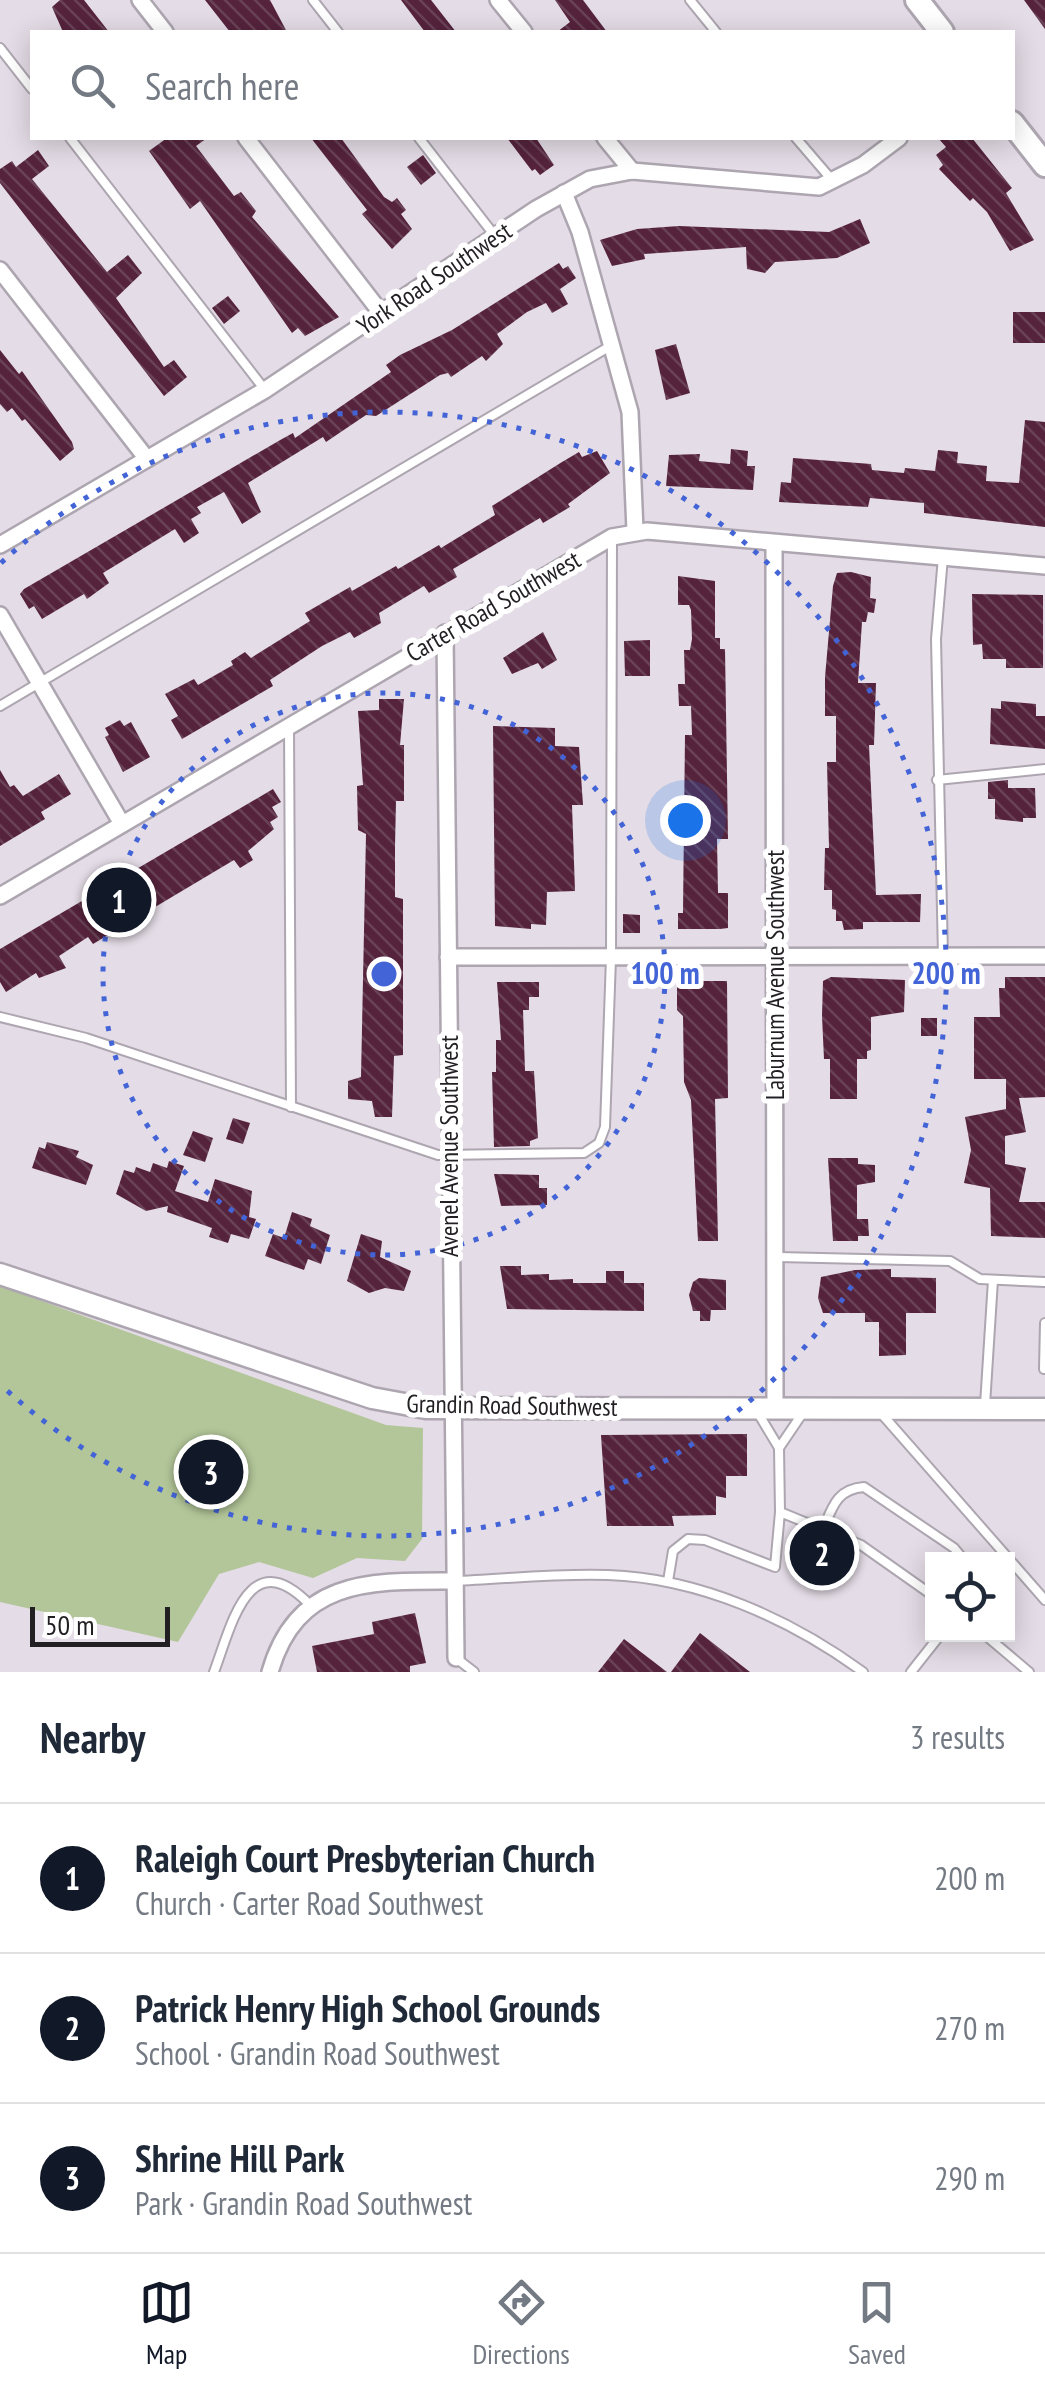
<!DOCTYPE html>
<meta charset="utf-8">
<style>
body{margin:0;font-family:"PT Sans Narrow",sans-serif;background:#f6f6f7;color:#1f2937}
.controls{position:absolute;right:30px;bottom:30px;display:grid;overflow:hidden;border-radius:0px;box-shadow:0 5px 25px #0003}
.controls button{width:90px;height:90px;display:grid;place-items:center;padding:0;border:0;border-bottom:2px solid #e0e1e3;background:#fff;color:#1f2937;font:50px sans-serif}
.scale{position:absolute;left:30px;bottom:25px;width:140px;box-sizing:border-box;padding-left:10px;border:5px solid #221f23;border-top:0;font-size:28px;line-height:35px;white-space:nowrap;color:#221f23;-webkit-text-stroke:8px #fff;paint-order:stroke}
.you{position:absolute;left:685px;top:820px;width:35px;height:35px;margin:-25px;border:8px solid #fff;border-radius:50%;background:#1a73e8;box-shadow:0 0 0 15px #1a73e833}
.badge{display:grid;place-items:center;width:65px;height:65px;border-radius:50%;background:#111827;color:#fff;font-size:32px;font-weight:700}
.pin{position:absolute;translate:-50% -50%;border:5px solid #fff;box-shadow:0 2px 10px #0006}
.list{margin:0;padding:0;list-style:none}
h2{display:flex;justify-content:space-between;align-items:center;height:130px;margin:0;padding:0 40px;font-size:42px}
h2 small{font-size:32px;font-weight:400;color:#747a83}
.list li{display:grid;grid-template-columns:65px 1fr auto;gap:30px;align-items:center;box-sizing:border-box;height:150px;padding:0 40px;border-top:2px solid #e0e1e3}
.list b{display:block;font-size:38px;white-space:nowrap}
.list p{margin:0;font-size:32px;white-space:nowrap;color:#747a83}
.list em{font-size:32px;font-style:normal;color:#747a83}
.icon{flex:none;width:55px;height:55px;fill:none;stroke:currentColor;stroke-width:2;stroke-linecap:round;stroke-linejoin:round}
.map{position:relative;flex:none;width:1045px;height:1672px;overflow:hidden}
.search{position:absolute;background:#fff;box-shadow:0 5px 25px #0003;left:30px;right:30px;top:30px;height:110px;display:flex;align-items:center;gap:25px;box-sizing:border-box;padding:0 35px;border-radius:0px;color:#747a83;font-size:38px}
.sheet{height:580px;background:#fff}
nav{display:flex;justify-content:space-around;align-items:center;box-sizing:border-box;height:140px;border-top:2px solid #e0e1e3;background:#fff;font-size:28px;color:#747a83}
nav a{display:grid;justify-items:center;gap:5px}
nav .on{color:#111827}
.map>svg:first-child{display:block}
</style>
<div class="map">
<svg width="1045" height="1672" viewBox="0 0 1045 1672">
<defs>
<pattern id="building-back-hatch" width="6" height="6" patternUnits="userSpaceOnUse" patternTransform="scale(2.5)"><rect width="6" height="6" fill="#55233c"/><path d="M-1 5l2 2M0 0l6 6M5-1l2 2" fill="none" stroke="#6a4256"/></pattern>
</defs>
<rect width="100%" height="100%" fill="#e4dce6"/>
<polygon fill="#b3c699" points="0,1286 386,1425 423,1428 422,1539 405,1561 357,1558 313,1578 259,1562 219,1574 178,1642 0,1602"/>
<g fill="url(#building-back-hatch)">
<polygon points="60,0 84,0 109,32 63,32 52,7"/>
<polygon points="205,0 270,0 287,32 230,32"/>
<polygon points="401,0 431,0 456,32 425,32"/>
<polygon points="555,0 583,0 607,32 557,32 570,22"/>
<polygon points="1024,0 1045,0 1045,29"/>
<polygon points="167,138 207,138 196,146 234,196 241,192 256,211 252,217 339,317 305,336 298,328 292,333 200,201 190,209 149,151"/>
<polygon points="311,138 341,138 384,197 392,202 397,198 406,210 401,214 412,229 392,249 362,214 367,210"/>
<polygon points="507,138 536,138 554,165 540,175 535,169 532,171"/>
<polygon points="938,138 972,138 1012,188 1006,193 1034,240 1010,251 987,212 973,198 970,201 939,169 943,165 936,155 946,147"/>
<polygon points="38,150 49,166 32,179 107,272 128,255 142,273 116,298 164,367 174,360 187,377 164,396 0,183 0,169 12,161 16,167"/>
<polygon points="423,155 436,173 421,185 407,167"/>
<polygon points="860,219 870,243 837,258 775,262 765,273 747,269 746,247 644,254 645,259 612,266 600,240 637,229 679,226 829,232"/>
<polygon points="559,263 563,269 568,266 576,278 560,289 568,304 552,313 546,303 527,312 497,334 503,344 486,361 482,356 451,377 448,373 440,375 376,416 366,415 326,442 323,437 248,483 261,512 242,524 224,492 197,507 201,513 191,519 199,533 184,543 175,529 103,573 109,583 87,599 84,594 42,619 34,606 29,609 20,594 24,589 282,439 293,433 295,438 391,372 386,365 400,355 452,330"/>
<polygon points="228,296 240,311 224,324 212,308"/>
<rect x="1013" y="312" width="32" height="31"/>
<polygon points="676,344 690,393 666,400 655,350"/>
<polygon points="0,350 19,374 22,371 72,442 74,449 60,461 25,419 22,421 12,408 7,412 0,404"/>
<polygon points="1025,420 1045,422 1045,527 924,513 924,503 870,498 868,507 779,502 781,482 791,483 793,458 871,464 872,470 904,473 905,468 935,471 938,450 958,452 957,463 987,466 986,481 1019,483"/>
<polygon points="731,449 748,451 747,466 755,466 753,490 666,486 669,455 700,454 699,461 730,464"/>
<polygon points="597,451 610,473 568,504 570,507 543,523 540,518 453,569 457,577 429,593 424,586 379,613 381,623 354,638 350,632 322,646 270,680 273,686 182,739 171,720 178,716 165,694 194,679 198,685 233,665 231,661 245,652 251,658 310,621 305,613 350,587 352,591 396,566 398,569 439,545 441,548 495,515 492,506 562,462 579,452 582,457"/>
<polygon points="851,572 871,577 870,598 876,599 874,613 868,612 866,622 862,622 858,683 876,683 874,745 869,745 876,895 921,894 920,922 863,922 863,929 844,930 842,921 836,921 836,910 832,909 832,890 824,890 825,848 829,848 827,762 836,762 836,716 825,716 825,677 833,586 837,573"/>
<polygon points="678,576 715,581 715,638 720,638 720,649 725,649 728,839 717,839 718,893 728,893 728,928 720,929 678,929 678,913 683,913 685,735 692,735 691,706 679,706 678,684 685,684 684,650 690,650 692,639 691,610 689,605 678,605"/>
<polygon points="972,594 1043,595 1043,668 1006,668 1006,659 983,659 982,644 973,645"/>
<polygon points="543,632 557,660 542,669 538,663 512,674 503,658"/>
<polygon points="650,640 650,676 625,676 624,641"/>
<polygon points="379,699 404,699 400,745 404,745 404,801 396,801 395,846 395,897 403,899 403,1055 394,1056 392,1117 375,1117 372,1101 348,1099 348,1081 361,1077 366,834 358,830 357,786 363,785 358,711 379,710"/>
<polygon points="1001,701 1036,704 1036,716 1045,716 1045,749 990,744 991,708 1001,709"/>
<polygon points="120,720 124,726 131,722 150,757 123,772 105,737 109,735 105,728"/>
<polygon points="493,726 555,728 555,746 579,747 583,805 572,805 575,891 547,892 546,925 531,924 531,929 495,926"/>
<polygon points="0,770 10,787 14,785 23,796 59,774 71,794 41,812 45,819 0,846"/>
<polygon points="1008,780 1008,788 1035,788 1036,818 1023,818 1023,822 995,819 995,799 988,799 988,782"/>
<polygon points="273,789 281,802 272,807 278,817 270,822 274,829 248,851 253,860 240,868 234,860 93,944 88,937 59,956 66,968 39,978 36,973 6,992 0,982 0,949"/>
<polygon points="623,914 640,915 640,933 623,933"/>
<polygon points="831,977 905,980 904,1012 871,1017 871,1050 867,1051 867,1059 857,1059 857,1099 830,1099 830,1059 824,1059 822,1016 823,981"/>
<polygon points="1005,977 1045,977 1045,1097 1019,1098 1026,1132 1005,1136 1005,1164 1026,1168 1019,1202 1045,1202 1045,1238 991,1236 990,1188 964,1183 971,1150 965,1117 1006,1109 1006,1079 974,1079 974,1017 1000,1017 999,988 1005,988"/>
<polygon points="677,981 727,981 728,1098 715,1099 718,1241 698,1241 691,1100 684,1082 683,1016 677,1010"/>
<polygon points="497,982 539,982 539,997 529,997 529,1010 523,1010 525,1071 534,1071 537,1123 538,1138 530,1141 530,1146 494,1147 492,1072 496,1072 496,1040 501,1040"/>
<rect x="921" y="1018" width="16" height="18"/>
<polygon points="233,1118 250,1123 243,1144 226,1139"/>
<polygon points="193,1131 213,1138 205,1162 183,1155"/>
<polygon points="47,1142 79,1151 76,1157 93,1165 86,1185 32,1168 39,1147 45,1149"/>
<polygon points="828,1158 858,1158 858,1164 875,1165 875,1182 857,1185 857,1219 868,1219 869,1236 858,1236 858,1241 833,1241"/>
<polygon points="169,1161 184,1166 175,1191 208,1202 215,1179 252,1191 249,1217 256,1219 249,1239 231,1234 228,1243 209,1237 212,1228 167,1212 168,1206 146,1211 116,1194 124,1170 134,1173 136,1167 150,1172 153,1163 167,1168"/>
<polygon points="494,1174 539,1175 539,1188 547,1188 547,1205 501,1206"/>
<polygon points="292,1212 312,1219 310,1226 330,1235 321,1264 308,1259 304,1270 265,1256 273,1234 284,1238"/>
<polygon points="361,1234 382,1241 380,1257 411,1271 404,1291 385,1288 369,1293 347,1281"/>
<polygon points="500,1266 521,1266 521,1275 549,1274 549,1280 573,1279 573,1283 606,1283 606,1271 624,1271 624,1283 644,1283 644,1311 507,1309"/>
<polygon points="891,1269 891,1277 936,1278 936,1313 906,1313 906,1355 879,1356 879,1322 865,1322 865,1313 823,1313 818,1298 821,1277 855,1270"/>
<polygon points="699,1278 726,1280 726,1310 711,1310 710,1321 700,1321 700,1311 693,1311 689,1295 693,1282"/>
<polygon points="747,1434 747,1476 726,1476 726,1498 716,1496 716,1515 672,1516 674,1526 607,1526 601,1435"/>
<polygon points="415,1613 426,1663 410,1666 410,1672 317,1672 312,1646 374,1634 372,1622"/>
<polygon points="700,1633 750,1672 671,1672"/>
<polygon points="624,1639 667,1672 598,1672"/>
</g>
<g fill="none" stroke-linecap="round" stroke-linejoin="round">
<defs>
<g id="lane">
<polyline points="313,0 338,32"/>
<polyline points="690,0 716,32"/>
<polyline points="0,48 32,89"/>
<polyline points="70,138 265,390"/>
<polyline points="419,138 495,236"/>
<polyline points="796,138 832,180"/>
<polyline points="943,557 936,639 943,956"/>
<polyline points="0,706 612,345"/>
<polyline points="289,726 291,1107"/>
<polyline points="937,780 1045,769"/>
<polyline points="0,1017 86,1038 438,1155 584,1153 599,1143 605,1127 611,958 612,537"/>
<polyline points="778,1257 950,1261 980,1279 1045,1282"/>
<polyline points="1044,1369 1045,1323"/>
<polyline points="985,1405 993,1280"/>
<polyline points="880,1412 1045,1600"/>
<polyline points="758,1413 779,1448"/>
<polyline points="780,1512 779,1448 802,1414"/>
<path d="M824,1527c9,-22 14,-38 40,-40l90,61 10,12"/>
<path d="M454,1581c51,-2 103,-8 154,-6 92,3 182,44 255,97"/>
<polyline points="668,1581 673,1551 688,1539 705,1540 775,1567 780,1512 861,1545 932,1595"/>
<polyline points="984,1634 1029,1672"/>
<polyline points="456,1658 474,1672"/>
<path d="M214,1672c18,-48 35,-131 97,-66"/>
<polyline points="911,1672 941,1634"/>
</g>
<g id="street">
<polyline points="140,0 165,32"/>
<polyline points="498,0 524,32"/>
<polyline points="246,138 382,314"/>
<polyline points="605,138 632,171"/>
<polyline points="564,193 580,232 630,412 635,531"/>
<polyline points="0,270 147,459"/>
<polyline points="774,543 775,1407"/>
<polyline points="0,545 265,390 536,209 590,179 632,171 819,187 863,165 899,138"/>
<polyline points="0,615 122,824"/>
<polyline points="445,633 456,1658"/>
<polyline points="0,896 612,537 647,531 1045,566"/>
<polyline points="448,957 1045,956"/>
<path d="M270,1672c27,-95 103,-91 184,-91"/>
</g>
<polyline id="secondary" points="0,1274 372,1398 426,1408 1045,1409"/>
<g id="primary">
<polyline points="917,0 942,32"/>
<polyline points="1012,123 1045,165"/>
</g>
</defs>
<use href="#lane" stroke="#ada6b0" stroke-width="12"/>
<use href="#street" stroke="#ada6b0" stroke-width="20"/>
<use href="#secondary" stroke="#ada6b0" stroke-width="25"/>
<use href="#primary" stroke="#ada6b0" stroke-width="28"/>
<use href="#lane" stroke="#fff" stroke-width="8"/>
<use href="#street" stroke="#fff" stroke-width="15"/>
<use href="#secondary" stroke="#fff" stroke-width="20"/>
<use href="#primary" stroke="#fff" stroke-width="22"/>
</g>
<g fill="none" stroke="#4364d7" stroke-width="5" stroke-dasharray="5 10">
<circle cx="384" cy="974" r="281"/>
<path d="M1 563A562 562 0 1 1 1 1385"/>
</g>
<g text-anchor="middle" stroke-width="10" stroke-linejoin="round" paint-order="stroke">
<g font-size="25" fill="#221f23" stroke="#fff">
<text transform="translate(434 278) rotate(-34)" y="9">York Road Southwest</text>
<text transform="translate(493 606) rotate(-30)" y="9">Carter Road Southwest</text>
<text transform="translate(775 975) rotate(-90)" y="9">Laburnum Avenue Southwest</text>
<text transform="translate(449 1146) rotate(-90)" y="9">Avenel Avenue Southwest</text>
<text transform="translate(512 1405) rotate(1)" y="9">Grandin Road Southwest</text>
</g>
</g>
<circle cx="384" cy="974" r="15" fill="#4364d7" stroke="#fff" stroke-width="5"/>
<g font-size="30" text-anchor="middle" font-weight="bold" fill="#4364d7" stroke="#fff" stroke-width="10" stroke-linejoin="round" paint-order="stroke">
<text x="665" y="984">100 m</text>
<text x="946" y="984">200 m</text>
</g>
</svg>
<div class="controls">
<button><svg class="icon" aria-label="locate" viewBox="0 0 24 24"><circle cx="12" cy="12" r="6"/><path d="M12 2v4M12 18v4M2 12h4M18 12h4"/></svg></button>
</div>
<div class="scale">50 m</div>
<div class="you"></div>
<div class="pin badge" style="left:119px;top:900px">1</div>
<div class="pin badge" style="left:822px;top:1553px">2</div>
<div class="pin badge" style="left:211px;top:1472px">3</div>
<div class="search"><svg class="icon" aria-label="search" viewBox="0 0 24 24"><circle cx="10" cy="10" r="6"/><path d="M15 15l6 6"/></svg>Search here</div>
</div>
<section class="sheet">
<h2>Nearby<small>3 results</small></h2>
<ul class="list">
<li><span class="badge">1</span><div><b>Raleigh Court Presbyterian Church</b><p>Church · Carter Road Southwest</p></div><em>200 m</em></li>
<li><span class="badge">2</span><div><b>Patrick Henry High School Grounds</b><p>School · Grandin Road Southwest</p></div><em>270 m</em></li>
<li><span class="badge">3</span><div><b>Shrine Hill Park</b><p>Park · Grandin Road Southwest</p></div><em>290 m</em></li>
</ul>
</section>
<nav>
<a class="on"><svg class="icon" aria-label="map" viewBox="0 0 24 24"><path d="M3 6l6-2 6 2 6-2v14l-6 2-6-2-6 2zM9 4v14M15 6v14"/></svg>Map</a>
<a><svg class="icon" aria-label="directions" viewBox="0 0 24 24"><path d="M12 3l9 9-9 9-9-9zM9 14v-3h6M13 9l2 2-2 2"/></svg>Directions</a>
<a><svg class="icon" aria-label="saved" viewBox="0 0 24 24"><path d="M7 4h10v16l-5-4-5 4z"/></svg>Saved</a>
</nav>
